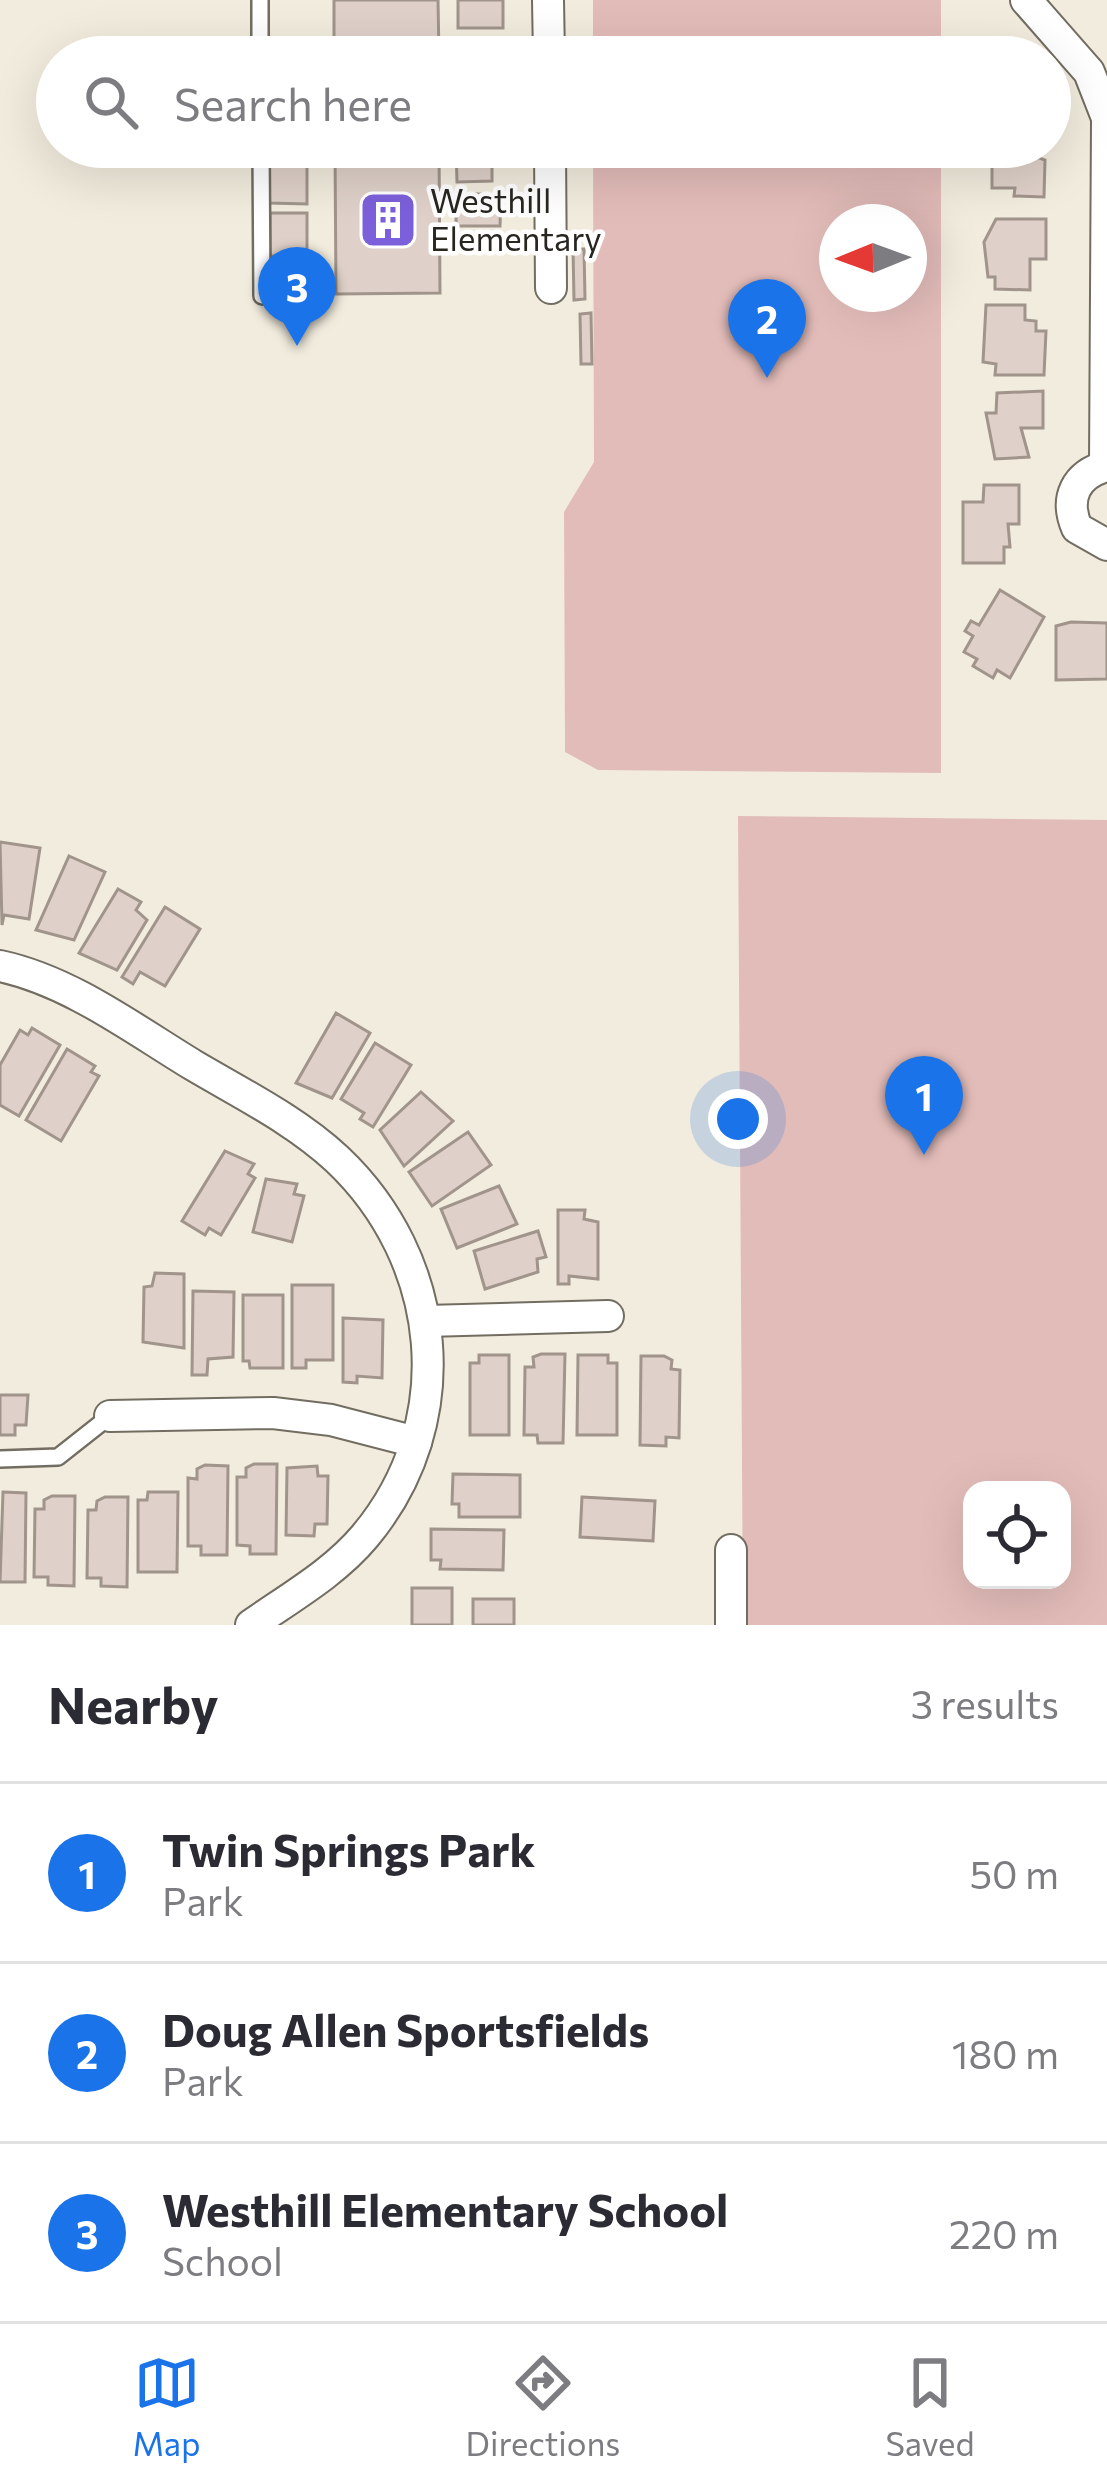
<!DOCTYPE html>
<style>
body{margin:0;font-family:Commissioner,sans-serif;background:#f2f2f3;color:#2b2b33}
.controls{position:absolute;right:36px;bottom:36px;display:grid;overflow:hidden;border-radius:24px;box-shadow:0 12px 48px #0002}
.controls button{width:108px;height:108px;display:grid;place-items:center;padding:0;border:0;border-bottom:3px solid #e1e1e2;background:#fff;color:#2b2b33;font:60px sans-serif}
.compass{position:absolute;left:819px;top:204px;width:108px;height:108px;border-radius:50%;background:#fff;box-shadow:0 12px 48px #0002;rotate:269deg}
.you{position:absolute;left:738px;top:1119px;width:42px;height:42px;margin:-30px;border:9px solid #fff;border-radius:50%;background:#1a73e8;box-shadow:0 0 0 18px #1a73e833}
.badge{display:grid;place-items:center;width:78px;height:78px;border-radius:50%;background:#1a73e8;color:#fff;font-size:39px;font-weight:700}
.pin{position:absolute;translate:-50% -99px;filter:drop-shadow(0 3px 6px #0008)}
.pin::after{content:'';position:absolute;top:63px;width:42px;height:36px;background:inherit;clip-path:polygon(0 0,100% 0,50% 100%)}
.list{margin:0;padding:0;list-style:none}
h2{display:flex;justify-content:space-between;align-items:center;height:156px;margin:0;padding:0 48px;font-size:51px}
h2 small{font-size:39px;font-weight:400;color:#7c7c81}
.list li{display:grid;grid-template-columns:78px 1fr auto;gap:36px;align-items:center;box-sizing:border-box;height:180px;padding:0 48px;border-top:3px solid #e1e1e2}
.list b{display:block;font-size:45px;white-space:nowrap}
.list p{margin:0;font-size:39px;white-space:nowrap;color:#7c7c81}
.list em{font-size:39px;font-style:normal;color:#7c7c81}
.icon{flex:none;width:66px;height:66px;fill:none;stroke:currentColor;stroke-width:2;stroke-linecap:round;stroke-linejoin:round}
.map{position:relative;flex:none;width:1107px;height:1625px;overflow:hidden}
.search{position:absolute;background:#fff;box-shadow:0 12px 48px #0002;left:36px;right:36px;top:36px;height:132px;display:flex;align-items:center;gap:30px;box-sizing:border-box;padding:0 42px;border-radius:66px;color:#7c7c81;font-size:45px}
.sheet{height:696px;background:#fff}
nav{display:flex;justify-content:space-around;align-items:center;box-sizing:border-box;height:168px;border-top:3px solid #e1e1e2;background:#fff;font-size:33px;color:#7c7c81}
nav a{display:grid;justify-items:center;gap:6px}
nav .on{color:#1a73e8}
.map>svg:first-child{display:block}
</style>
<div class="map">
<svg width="1107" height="1625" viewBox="0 0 1107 1625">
<rect width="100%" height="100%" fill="#f2ecde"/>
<g fill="#e2bcb9" fill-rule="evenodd">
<rect x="593" y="0" width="348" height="57"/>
<path d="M593,147h348v626l-343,-3 -33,-18 -1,-240 30,-50zM909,222v72h-72v-72z"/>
<path d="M738,816l369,4v805h-364zM972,1490h90v90h-90z"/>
</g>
<g fill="#dfd1c9" stroke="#a0948b" stroke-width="3">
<polygon points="334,0 438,0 439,57 334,57"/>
<rect x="458" y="0" width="45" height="28"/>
<polygon points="182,38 232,38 232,57 183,57"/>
<rect x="458" y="44" width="45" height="13"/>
<polygon points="335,147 439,147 440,293 336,294"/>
<polygon points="492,147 492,181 457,182 456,148 449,147"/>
<polygon points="992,147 1045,148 1039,149 1039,158 1045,160 1044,197 1014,196 1015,188 992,188"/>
<polygon points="269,160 307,160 307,204 269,203"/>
<polygon points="456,194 501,194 500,226 456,226"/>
<rect x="270" y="213" width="37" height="43"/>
<polygon points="996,219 1046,219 1046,259 1030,259 1030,290 995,289 995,277 988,277 984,242"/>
<polygon points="573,249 584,249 585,299 574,300"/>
<polygon points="986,305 1025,305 1025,320 1036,321 1036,331 1046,331 1044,375 995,375 996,364 983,362"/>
<polygon points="591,313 592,364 581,364 580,314"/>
<polygon points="1043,391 1043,428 1021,428 1029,457 995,459 986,413 996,413 997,393"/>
<polygon points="984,485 1019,485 1019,524 1008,524 1010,547 1004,547 1004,563 963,563 963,502 983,502"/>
<polygon points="1000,590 1044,617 1010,678 997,670 993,678 973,666 977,659 964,652 973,636 965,631 971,621 979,625"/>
<polygon points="1071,622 1107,623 1107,679 1056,680 1056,626"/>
<polygon points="0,842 40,848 29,919 4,915 2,925"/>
<polygon points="69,856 105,872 74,940 36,930"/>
<polygon points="118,889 141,902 136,910 147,920 117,970 79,953"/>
<polygon points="165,907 200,929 165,986 140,972 133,984 122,977"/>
<polygon points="336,1013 370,1033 332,1098 296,1083"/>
<polygon points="32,1028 60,1045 19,1116 0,1105 0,1065 20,1030 28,1035"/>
<polygon points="375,1043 411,1065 373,1127 360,1119 364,1113 341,1099"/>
<polygon points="67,1049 95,1066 91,1072 99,1076 61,1141 26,1120"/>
<polygon points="421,1092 453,1121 404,1166 380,1130"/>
<polygon points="468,1132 491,1165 432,1206 409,1172"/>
<polygon points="225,1151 254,1164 248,1174 255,1178 221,1235 209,1228 205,1235 182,1221"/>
<polygon points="266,1179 297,1184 294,1194 304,1196 292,1242 253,1232"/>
<polygon points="499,1186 517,1224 457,1248 441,1209"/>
<polygon points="558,1210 585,1210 584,1219 598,1222 598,1279 569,1276 569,1284 558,1284"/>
<polygon points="538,1231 546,1257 537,1259 538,1272 485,1289 474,1251"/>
<polygon points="155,1273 184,1274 184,1348 143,1342 144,1287 152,1286"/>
<polygon points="292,1285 333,1285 333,1360 306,1360 306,1368 292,1368"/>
<polygon points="193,1291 234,1292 233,1357 208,1359 207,1375 192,1375"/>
<polygon points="243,1295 283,1295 283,1368 250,1368 249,1361 243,1361"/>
<polygon points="343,1318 383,1320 382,1378 357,1376 357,1383 343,1382"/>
<polygon points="541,1354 565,1354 563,1443 538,1443 537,1435 524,1435 525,1367 534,1367 533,1357"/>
<polygon points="479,1355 509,1355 509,1435 470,1435 470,1363 479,1363"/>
<polygon points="578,1355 608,1355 608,1363 617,1363 617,1435 577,1435"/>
<polygon points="641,1356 664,1356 672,1360 671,1369 680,1370 679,1438 666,1437 666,1446 640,1445"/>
<polygon points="0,1395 28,1395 26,1425 15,1425 15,1435 0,1435"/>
<polygon points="254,1464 277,1464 276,1554 250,1554 250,1546 237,1545 237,1477 246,1477 246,1468"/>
<polygon points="205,1465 228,1466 227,1555 201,1555 201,1546 188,1546 188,1478 197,1479 197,1469"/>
<polygon points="317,1466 318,1476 328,1476 327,1524 315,1524 314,1536 286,1535 287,1468"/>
<polygon points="453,1474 520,1475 520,1517 459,1517 459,1504 452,1504"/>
<polygon points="3,1492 26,1493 25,1582 0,1582"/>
<polygon points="148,1492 178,1492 177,1572 138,1572 138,1500 147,1500"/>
<polygon points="52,1496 75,1496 74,1586 48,1585 48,1577 34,1577 35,1509 44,1509 44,1500"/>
<polygon points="105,1497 128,1497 127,1587 101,1586 101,1578 87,1578 88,1510 96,1510 97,1501"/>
<polygon points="582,1497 655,1501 653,1541 580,1537"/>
<polygon points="431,1529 504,1530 503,1570 440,1569 441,1560 431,1560"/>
<rect x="412" y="1588" width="40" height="37"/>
<rect x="473" y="1599" width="41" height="26"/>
</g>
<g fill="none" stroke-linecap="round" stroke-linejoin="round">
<defs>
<g id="lane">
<polyline points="260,0 260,57"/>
<polyline points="261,147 262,296"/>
<polyline points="0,1459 58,1457 110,1416"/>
</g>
<g id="street">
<polyline points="548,0 549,57"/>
<polyline points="1026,0 1089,72 1107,118"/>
<polyline points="550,147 551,288"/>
<polyline points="1105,466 1107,120"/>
<path d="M1107,466c-31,8 -43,32 -30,62l30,17"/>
<path d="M0,966c70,15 132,62 193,99 49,29 102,55 144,94 106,100 124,262 28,377 -31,37 -74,61 -114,89"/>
<polyline points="426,1321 608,1316"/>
<polyline points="110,1416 273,1413 331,1420 416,1442"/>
<polyline points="731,1550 731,1625"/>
</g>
</defs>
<use href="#lane" stroke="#726d61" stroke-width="20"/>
<use href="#street" stroke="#726d61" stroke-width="34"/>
<use href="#lane" stroke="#fff" stroke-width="15"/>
<use href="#street" stroke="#fff" stroke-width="30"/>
</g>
<defs>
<symbol id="building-square" viewBox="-11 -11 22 22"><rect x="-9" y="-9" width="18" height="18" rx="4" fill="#7c60db" stroke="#fff"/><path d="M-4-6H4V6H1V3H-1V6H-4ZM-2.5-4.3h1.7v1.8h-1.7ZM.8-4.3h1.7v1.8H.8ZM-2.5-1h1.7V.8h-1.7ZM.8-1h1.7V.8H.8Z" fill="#fff"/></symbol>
</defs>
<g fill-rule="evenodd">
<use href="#building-square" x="355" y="187" width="66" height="66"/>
</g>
<g text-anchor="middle" stroke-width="9" stroke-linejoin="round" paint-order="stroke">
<g font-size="33" fill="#282621" stroke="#fff" text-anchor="start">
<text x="430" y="213">Westhill<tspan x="430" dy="38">Elementary</tspan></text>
</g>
</g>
</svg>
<div class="controls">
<button><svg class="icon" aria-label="locate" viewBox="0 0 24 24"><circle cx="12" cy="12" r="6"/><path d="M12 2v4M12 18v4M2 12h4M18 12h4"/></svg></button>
</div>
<svg class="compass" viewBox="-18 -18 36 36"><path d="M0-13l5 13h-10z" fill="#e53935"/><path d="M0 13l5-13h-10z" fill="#7c7c81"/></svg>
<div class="you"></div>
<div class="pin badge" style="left:924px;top:1155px">1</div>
<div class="pin badge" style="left:767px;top:378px">2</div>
<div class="pin badge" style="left:297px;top:346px">3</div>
<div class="search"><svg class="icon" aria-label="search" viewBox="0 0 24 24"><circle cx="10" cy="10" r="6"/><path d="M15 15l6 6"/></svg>Search here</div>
</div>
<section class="sheet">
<h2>Nearby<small>3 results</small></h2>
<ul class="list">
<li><span class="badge">1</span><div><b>Twin Springs Park</b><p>Park</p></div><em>50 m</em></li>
<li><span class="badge">2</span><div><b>Doug Allen Sportsfields</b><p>Park</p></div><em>180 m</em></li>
<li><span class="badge">3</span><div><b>Westhill Elementary School</b><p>School</p></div><em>220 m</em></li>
</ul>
</section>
<nav>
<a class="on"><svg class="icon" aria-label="map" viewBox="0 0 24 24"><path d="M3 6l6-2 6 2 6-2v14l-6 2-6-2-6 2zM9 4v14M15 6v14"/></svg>Map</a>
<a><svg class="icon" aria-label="directions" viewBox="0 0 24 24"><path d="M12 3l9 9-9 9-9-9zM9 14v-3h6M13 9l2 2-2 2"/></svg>Directions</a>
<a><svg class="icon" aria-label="saved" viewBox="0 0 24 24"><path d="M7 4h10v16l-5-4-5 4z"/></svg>Saved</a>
</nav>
